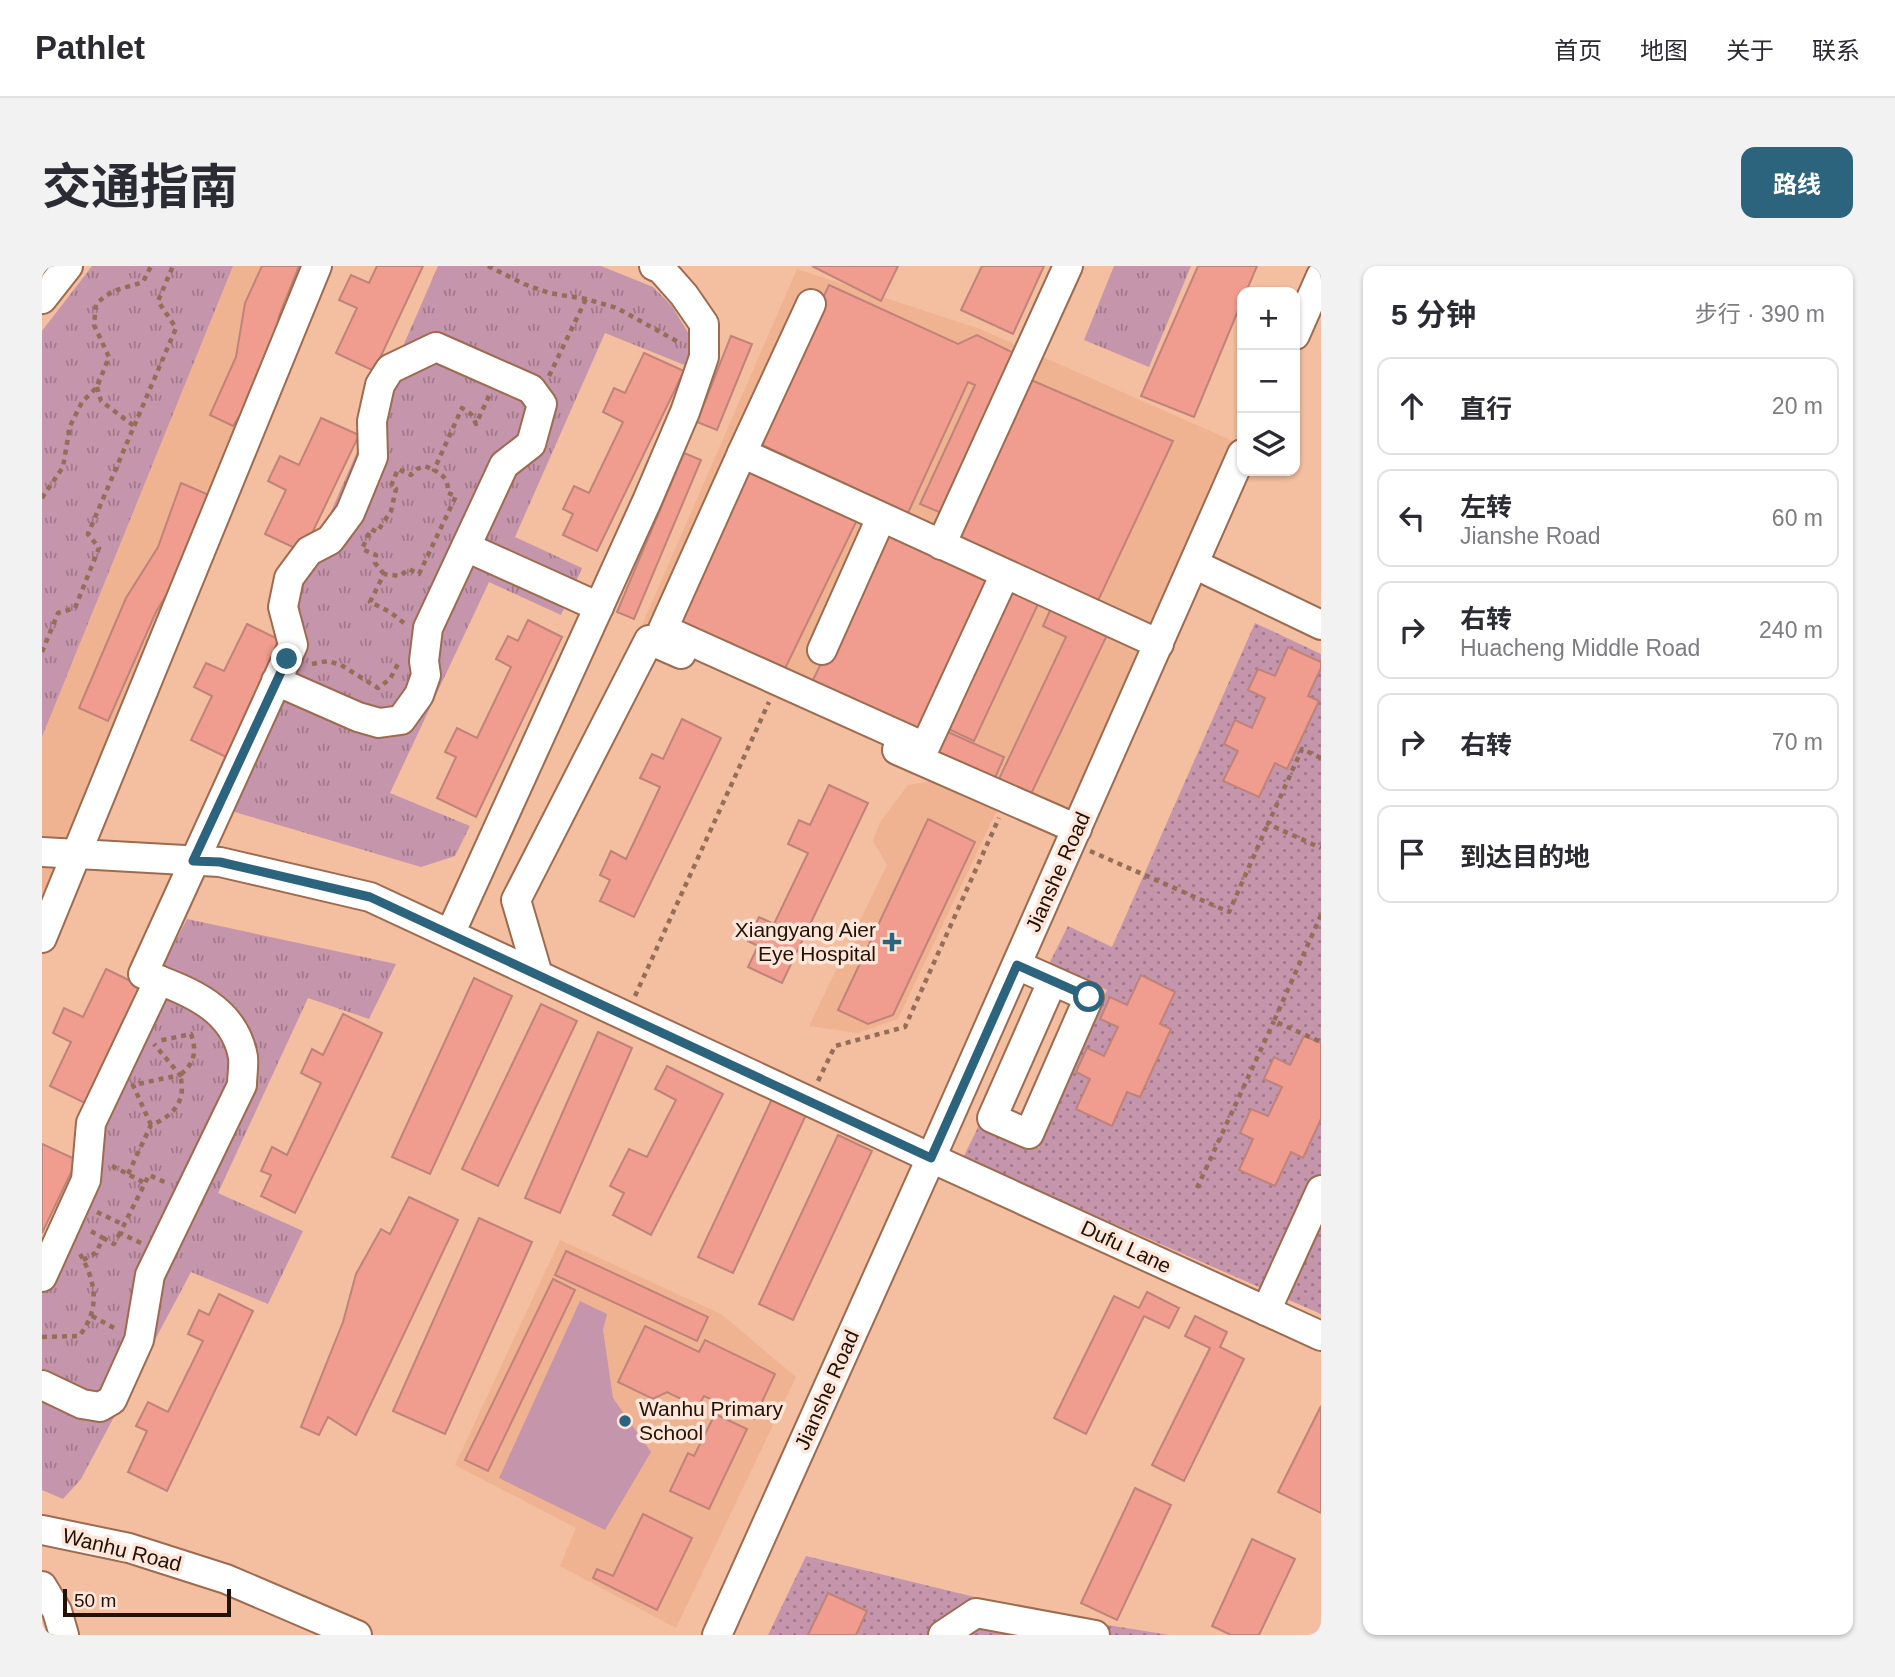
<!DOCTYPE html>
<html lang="zh">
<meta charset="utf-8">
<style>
body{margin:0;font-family:Arial,"Noto Sans SC",sans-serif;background:#f2f2f3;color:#2b2b33}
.controls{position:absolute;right:21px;top:21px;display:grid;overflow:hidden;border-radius:14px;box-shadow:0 2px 5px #0004}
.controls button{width:63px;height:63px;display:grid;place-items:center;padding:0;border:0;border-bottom:2px solid #e1e1e2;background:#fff;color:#2b2b33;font:35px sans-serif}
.scale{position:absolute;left:21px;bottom:18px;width:168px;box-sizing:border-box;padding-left:7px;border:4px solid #241106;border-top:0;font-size:19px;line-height:24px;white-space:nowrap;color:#241106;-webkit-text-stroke:5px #fee7da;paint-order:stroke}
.stop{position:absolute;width:21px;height:21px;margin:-16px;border:5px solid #2c647e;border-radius:50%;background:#fff}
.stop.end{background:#2c647e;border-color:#fff;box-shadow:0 2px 7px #0008}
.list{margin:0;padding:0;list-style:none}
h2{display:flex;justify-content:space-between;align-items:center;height:91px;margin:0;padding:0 28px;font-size:30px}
h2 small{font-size:23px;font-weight:400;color:#7c7c81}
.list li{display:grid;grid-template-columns:46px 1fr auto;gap:21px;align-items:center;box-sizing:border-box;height:98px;margin:0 14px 14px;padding:0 14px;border:2px solid #e1e1e2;border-radius:14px}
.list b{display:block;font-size:26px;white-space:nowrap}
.list p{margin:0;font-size:23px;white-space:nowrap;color:#7c7c81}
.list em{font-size:23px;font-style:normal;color:#7c7c81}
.icon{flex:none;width:38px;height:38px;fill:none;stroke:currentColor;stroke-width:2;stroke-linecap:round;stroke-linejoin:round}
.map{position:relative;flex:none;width:1279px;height:1369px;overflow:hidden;border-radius:14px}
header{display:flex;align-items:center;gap:42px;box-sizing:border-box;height:98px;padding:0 35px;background:#fff;border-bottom:2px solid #e1e1e2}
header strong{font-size:33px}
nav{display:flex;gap:38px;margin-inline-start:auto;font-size:24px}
.intro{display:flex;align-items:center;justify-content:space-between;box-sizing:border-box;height:168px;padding:0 42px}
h1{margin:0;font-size:49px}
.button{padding:18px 32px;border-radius:14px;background:#2c647e;color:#fff;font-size:24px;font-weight:700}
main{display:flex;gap:42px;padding:0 42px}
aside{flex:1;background:#fff;border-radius:14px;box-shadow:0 2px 5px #0004}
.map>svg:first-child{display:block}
</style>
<header>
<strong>Pathlet</strong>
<nav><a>首页</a><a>地图</a><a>关于</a><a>联系</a></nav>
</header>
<div class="intro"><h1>交通指南</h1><a class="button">路线</a></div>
<main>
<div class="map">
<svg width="1279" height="1369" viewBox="0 0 1279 1369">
<defs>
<pattern id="grass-dots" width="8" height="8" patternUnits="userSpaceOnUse" patternTransform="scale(1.75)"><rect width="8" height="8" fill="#c595ab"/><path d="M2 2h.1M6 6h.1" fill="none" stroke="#a07889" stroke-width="1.8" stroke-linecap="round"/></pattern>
<pattern id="park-tufts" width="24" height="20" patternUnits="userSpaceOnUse" patternTransform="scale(1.75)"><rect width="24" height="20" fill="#c595ab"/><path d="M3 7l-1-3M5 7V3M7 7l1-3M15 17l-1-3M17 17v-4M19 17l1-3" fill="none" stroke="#a07889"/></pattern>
</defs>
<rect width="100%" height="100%" fill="#f4bea0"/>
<g fill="#f0b391">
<polygon points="191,0 275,0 0,672 0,471"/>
<polygon points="755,3 938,63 1193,176 1028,550 600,359"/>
<polygon points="889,515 955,544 856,753 816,767 767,760 845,599 831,575 838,556 866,519"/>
<polygon points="518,974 679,1048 754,1111 634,1362 518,1300 534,1262 413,1199"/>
</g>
<g fill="url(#grass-dots)">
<polygon points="1213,357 1279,388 1279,1048 921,892 938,857 997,882 1065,724 1007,698 1026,660 1070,681"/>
<polygon points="764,1290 945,1334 961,1342 1127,1369 726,1369"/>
</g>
<g fill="url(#park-tufts)">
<polygon points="50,0 191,0 0,471 0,65"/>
<polygon points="396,0 559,0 611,21 630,40 648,70 650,102 563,67 473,271 540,302 519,349 447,316 348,527 428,560 413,590 379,601 162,537"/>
<polygon points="1072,0 1149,0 1107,101 1042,74"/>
<polygon points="145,653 354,698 327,753 266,732 176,927 261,965 226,1038 149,1006 39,1213 21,1233 0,1224 0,997 35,913 36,866"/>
</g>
<polygon fill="#c595ab" points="538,1035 565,1048 561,1064 571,1132 609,1186 563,1264 457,1212"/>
<g fill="#f09d8f" stroke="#bf8379" stroke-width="2">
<polygon points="220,0 257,0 237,50 227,104 191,160 168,149 194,91 203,37"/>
<polygon points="335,0 381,0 332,105 294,87 315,42 297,34 309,9 327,17"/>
<polygon points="770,0 856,0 839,35"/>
<polygon points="940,0 1002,0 971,68 919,44"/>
<polygon points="1156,0 1215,0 1204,26 1200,26 1200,35 1152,151 1099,130"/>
<polygon points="787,19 916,78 935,69 976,89 902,248 878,238 933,119 926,116 866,247 714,176"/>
<polygon points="689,70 710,78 675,164 655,156"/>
<polygon points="602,87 642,105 555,285 521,269 531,248 521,243 532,220 547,227 581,156 561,146 572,122 583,127"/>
<polygon points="989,114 1131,175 1054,339 914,279"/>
<polygon points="279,152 317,169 261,286 223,268 244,224 226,215 238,190 257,199"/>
<polygon points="642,187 659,194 592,353 575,346"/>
<polygon points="704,200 815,254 738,413 627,359"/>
<polygon points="139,217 167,229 148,291 114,346 66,455 37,442 84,332 116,281"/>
<polygon points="846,261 957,315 879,475 768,420"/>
<polygon points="965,321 997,336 932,475 900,460"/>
<polygon points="1010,340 1066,367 989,528 957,513 1024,371 1001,360"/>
<polygon points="486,354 520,371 434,551 395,532 414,491 403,486 415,462 435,472 469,401 454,393 466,370 476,375"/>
<polygon points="205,358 242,376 186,492 149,474 170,430 152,421 164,397 182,405"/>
<polygon points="1246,381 1279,396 1279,402 1266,430 1277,435 1245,503 1233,497 1217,531 1181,515 1196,485 1182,478 1193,454 1210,462 1223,432 1206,424 1216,403 1233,410"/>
<polygon points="640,453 679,472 592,651 558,635 568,614 558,609 569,585 584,593 618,521 598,512 610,488 621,493"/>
<polygon points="897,462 962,491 953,512 888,483"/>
<polygon points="787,519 826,537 740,717 706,701 716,680 706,675 717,651 732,658 766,587 746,578 757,554 768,559"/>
<polygon points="886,553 933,576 851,749 826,758 796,744"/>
<polygon points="64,703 101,721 45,838 8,820 29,776 11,767 22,742 41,751"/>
<polygon points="1099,709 1133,726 1118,758 1129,763 1098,831 1085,826 1070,860 1034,843 1048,813 1034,806 1045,782 1062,790 1076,761 1058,753 1068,731 1085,739"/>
<polygon points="432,712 470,730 388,908 350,891"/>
<polygon points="499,738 535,755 456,920 420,903"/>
<polygon points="301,748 340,767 253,947 219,930 229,909 219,905 230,881 245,889 279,817 259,807 270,783 281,789"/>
<polygon points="556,766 590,782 518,947 483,932"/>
<polygon points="1262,770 1279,777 1279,853 1261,892 1249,886 1233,920 1197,904 1211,873 1198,867 1209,843 1226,850 1240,821 1222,813 1232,791 1248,799"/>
<polygon points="625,800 681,828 609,969 571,949 582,927 568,920 587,883 605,891 634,834 613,823"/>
<polygon points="735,822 769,838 691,1007 656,991"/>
<polygon points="796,869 830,885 751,1054 717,1038"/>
<polygon points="0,878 35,894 0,967"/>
<polygon points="367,931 416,954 314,1169 286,1151 277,1169 259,1161 301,1056 314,1008 339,963 348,968"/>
<polygon points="437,952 490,976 403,1168 351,1145"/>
<polygon points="524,985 666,1051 655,1075 513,1009"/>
<polygon points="511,1013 533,1024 446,1205 423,1194"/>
<polygon points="1105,1026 1137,1042 1127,1062 1102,1050 1044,1168 1012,1152 1072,1030 1097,1042"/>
<polygon points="177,1028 211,1045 125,1225 86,1206 105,1165 94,1160 106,1136 126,1146 161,1075 146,1068 157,1044 167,1049"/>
<polygon points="1153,1050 1185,1066 1178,1081 1202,1093 1142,1215 1110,1199 1168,1082 1143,1070"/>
<polygon points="603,1060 657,1086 663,1074 733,1108 712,1153 662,1130 656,1141 625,1126 611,1133 576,1116"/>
<polygon points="1279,1140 1279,1247 1236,1226"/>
<polygon points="673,1148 705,1163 667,1243 628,1225 646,1187 652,1190"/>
<polygon points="1093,1222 1129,1239 1075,1354 1039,1337"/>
<polygon points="601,1248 650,1272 615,1344 551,1312 555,1303 571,1310"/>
<polygon points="1210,1273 1253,1293 1217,1369 1189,1369 1170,1360"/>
<polygon points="786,1327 825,1345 814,1369 766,1369"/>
</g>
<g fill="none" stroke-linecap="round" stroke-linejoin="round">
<defs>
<g id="minor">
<polyline points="0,33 26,0"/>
<polyline points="1253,69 1279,10"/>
<polyline points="700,187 769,38"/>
<polyline points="899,279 1026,0"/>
<polyline points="424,281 557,341"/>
<polyline points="1152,298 1279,359"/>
<polyline points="963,308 883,481 621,363 700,187 1117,378"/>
<polyline points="780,384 839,252"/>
<polyline points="855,484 1035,563"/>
<polyline points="0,586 178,596 328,631 889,892 1279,1070"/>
<polyline points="408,668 605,235 643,146 662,91 662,58 642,29 619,3 612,0"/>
<polyline points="0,672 275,0"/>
<polyline points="975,699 1047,731 987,868 950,852 1010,716"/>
<polyline points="496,709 474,634 607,374 639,388"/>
<polyline points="0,1011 44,914 49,857 117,714"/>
<polyline points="1224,1045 1279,924"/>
<path d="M0,1119l40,19 18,3 12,-7 27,-60 11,-65 92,-190c0,-9 2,-19 1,-28 -9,-51 -58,-67 -100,-83l150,-329 -10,-38 6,-29 20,-27 21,-11 20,-27 23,-56 -1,-36 8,-36 10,-16 46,-22 95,42 11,15 -11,40 -27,21 -76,163 -4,33 2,14 -7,20 -18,25 -22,3 -21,-6 -82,-36"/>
<polyline points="0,1264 87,1282 184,1313 315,1369"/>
<polyline points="0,1320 15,1345 22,1369"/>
<polyline points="675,1369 889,892 1200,188"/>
<polyline points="901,1369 934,1347 1053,1369"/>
</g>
</defs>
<use href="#minor" stroke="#9d6b50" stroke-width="32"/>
<g stroke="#946e59" stroke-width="4.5" stroke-dasharray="5 5" stroke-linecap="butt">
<polyline points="446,0 482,18 507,27 544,33 575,42 638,77"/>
<polyline points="507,110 544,33"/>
<polyline points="55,121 59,135 92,160"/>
<path d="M0,232l21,-31 7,-41 12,-24 15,-15 12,-30 -15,-32 2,-21c19,-17 24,-14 47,-22l8,-16"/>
<polyline points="342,308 333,297 334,289 320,283 329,263 335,266 349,245 354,223 349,220 356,203 369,209 375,203 383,200 392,204"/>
<path d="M362,357l-14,-11 -20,-10 14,-28 16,2 9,-7 10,5 37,-78 -8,-3c0,-13 -3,-17 -14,-23l28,-62 10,7 4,9 13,-28"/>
<polyline points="0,386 16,347 33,342 57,282 46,268 134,62 116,35 131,0"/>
<polyline points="270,398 286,395 299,399 336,422 348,413 358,394"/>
<polyline points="1279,492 1260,483 1226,558 1279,582"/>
<polyline points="1048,585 1187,646 1226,558"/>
<polyline points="1279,649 1232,755 1279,776"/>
<polyline points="593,730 727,436"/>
<polyline points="776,815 793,780 863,761 957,552"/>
<polyline points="109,859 91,819 138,809 112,778"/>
<polyline points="70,900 103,917"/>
<path d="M86,908l23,-49c23,-9 36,-25 29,-50 15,-12 17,-24 11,-41l-33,7"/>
<polyline points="1155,922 1232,755"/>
<polyline points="55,946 82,959"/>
<polyline points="61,972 72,978 78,967"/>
<polyline points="99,977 78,967 107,909 127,918"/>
<polyline points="41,994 54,987 61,972 47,964"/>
<polyline points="50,1050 74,1063"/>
<path d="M0,1071l37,-1c22,-27 17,-55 0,-84"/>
</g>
<use href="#minor" stroke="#fff" stroke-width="28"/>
</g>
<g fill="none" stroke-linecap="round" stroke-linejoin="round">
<polyline stroke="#2c647e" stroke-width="9" points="245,393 151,595 178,596 328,631 889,892 975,699 1047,731"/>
</g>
<g fill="#2c647e" stroke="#fee7da" stroke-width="2.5">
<path d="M846.5 665.5h7v7h7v7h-7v7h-7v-7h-7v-7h7z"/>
<circle cx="583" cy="1155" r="7"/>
</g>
<g text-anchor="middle" stroke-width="7" stroke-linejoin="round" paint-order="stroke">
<g font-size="21" fill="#241106" stroke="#fee7da">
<text transform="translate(1016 606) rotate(-66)" y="7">Jianshe Road</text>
<text transform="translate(1084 981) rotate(25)" y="7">Dufu Lane</text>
<text transform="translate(785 1124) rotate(-66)" y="7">Jianshe Road</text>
<text transform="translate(80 1284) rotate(14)" y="7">Wanhu Road</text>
</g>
<g font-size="21" fill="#241106" stroke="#fee7da" text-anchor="end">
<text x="834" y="671">Xiangyang Aier<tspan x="834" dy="24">Eye Hospital</tspan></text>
<text x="597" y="1150" text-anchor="start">Wanhu Primary<tspan x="597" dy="24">School</tspan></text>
</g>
</g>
</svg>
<div class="controls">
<button>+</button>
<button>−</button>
<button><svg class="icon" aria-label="layers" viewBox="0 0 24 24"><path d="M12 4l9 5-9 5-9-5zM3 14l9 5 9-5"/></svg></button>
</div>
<div class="scale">50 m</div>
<div class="stop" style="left:1047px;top:731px"></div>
<div class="stop end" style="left:245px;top:393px"></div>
</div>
<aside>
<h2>5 分钟<small>步行 · 390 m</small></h2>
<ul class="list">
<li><svg class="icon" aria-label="ahead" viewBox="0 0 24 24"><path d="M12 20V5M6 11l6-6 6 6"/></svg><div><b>直行</b></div><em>20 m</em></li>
<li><svg class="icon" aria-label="left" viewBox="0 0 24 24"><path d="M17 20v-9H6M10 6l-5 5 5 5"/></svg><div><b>左转</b><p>Jianshe Road</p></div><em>60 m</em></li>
<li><svg class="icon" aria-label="right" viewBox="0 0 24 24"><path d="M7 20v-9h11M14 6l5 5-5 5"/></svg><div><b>右转</b><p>Huacheng Middle Road</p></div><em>240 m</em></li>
<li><svg class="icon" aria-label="right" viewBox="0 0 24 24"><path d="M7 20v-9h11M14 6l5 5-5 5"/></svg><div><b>右转</b></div><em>70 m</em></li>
<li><svg class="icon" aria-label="arrive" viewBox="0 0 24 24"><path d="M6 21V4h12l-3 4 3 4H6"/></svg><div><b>到达目的地</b></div></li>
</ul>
</aside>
</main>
